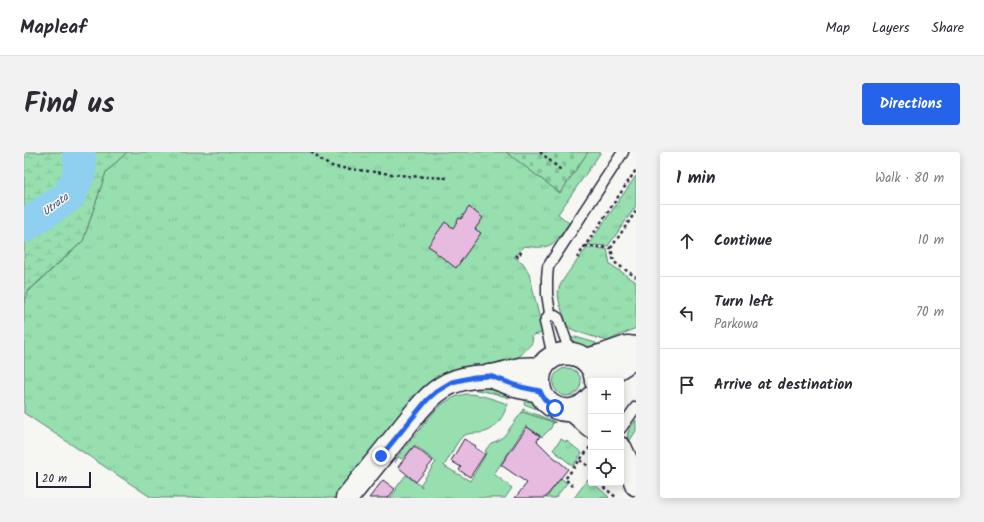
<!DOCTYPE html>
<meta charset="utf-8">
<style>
body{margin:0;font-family:Kalam,sans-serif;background:#f2f2f3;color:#2b2b33}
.controls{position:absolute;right:12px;bottom:12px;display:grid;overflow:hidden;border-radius:4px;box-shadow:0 2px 10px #0003}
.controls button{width:36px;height:36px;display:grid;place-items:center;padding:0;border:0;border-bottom:1px solid #e1e1e2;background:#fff;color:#2b2b33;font:20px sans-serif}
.scale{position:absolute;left:12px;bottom:10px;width:55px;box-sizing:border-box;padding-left:4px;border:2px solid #22223b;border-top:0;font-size:11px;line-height:14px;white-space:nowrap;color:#22223b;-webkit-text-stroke:3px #f6f6f2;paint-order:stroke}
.stop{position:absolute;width:12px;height:12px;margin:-9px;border:3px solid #2563eb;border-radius:50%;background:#fff}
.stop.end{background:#2563eb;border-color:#fff;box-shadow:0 1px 4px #0008}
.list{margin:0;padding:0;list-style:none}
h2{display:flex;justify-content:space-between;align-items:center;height:52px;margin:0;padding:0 16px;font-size:17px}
h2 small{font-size:13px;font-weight:400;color:#7c7c81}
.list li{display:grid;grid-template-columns:26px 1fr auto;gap:12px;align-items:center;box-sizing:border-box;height:72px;padding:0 16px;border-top:1px solid #e1e1e2}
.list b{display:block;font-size:15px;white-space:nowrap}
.list p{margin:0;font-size:13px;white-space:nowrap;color:#7c7c81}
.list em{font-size:13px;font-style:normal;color:#7c7c81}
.icon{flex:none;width:22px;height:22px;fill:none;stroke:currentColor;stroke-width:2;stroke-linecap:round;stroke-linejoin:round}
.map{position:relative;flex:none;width:612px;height:346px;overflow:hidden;border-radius:4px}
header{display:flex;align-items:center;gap:24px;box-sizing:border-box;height:56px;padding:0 20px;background:#fff;border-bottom:1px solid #e1e1e2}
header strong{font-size:19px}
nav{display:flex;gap:22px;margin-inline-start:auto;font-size:14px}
.intro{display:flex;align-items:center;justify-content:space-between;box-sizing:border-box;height:96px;padding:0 24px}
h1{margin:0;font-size:28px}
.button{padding:10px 18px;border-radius:4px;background:#2563eb;color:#fff;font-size:14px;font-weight:700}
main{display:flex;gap:24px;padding:0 24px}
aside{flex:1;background:#fff;border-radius:4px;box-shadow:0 2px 10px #0003}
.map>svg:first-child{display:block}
</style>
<header>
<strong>Mapleaf</strong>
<nav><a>Map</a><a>Layers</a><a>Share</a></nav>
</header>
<div class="intro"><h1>Find us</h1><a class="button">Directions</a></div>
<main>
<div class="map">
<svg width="612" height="346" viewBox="0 0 612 346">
<defs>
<pattern id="grass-tufts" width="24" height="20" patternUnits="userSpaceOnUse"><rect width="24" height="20" fill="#97dfaf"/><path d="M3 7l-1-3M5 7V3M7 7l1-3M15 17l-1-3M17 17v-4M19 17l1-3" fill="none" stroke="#82bf97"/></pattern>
<pattern id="wetland-marsh" width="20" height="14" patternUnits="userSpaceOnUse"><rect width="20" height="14" fill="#97dfaf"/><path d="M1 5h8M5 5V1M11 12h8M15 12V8" fill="none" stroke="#82bf97"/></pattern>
<pattern id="cemetery-stones" width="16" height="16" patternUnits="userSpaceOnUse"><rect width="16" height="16" fill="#97dfaf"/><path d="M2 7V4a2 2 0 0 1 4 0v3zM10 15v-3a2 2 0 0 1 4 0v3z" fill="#82bf97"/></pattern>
</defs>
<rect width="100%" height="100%" fill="#f6f6f2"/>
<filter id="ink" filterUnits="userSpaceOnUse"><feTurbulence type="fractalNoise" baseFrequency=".025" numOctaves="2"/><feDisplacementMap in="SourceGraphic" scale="8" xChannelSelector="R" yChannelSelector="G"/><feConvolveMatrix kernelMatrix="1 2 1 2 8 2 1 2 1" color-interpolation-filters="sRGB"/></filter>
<g filter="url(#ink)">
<g fill="url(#grass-tufts)" stroke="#5c8075">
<path d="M103,0h379l54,41 28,-41h13l-43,62 11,9c-15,22 -17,27 -45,23l-10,11 9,6 6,10 14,60 -10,2 -1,8 -11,12 -5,3v6l-103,37 -77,97h-184l-128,-85v-110l4,-11 55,-51 23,-69z"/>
<polygon points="612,24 612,54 584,94 564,93"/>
<path d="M563,96l20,1 3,15 26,18v46l-29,13 -29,-9 -11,-5c-2,-9 -9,-25 -9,-34 0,-11 22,-35 29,-45z"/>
<polygon points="551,185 572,191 576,199 572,200 550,192 547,186"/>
<polygon points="459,233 487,238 485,246 469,241 442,236"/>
<polygon points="504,243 529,263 500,252 502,245"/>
<polygon points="499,257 531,270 531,271 498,260"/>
<path d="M612,268v11l-8,12c-3,-10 3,-16 8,-23z"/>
<polygon points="537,287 542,290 543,289 558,301 549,314 529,298"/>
<polygon points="537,326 543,331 531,346 522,346"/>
<polygon points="564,327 567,330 567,331 569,331 585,345 584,346 550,346"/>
</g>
<polygon fill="url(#wetland-marsh)" stroke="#5c8075" points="0,0 103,0 82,20 59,89 4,139 0,151"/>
<polygon fill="url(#cemetery-stones)" stroke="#5c8075" points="482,0 564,0 536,41"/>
<g fill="#97dfaf" stroke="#5c8075">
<circle cx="543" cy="230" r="14"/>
<path d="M443,242c14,0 28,6 41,10 -4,10 -11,25 -23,28 -7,2 -16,0 -22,4 -5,3 -15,24 -19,30l26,15 17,-29 -2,-1 6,-8 6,-2 7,-5 18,-24 31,10 -2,6 -9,9 -16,-11 -32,48 18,14 -7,10h-115l7,-9 -1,-1 10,-13 16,12v-1l-2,-1 16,-23 -21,-17 -13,14 -4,-2 -3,6 -1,-1c7,-10 15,-20 23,-29 13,-17 26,-36 50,-39z"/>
</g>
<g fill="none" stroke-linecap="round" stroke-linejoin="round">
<polyline stroke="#8fd0f0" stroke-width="33" points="0,74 45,44 56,20 55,0"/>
</g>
<g fill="#e7badf" stroke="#22223b">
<polygon points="445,55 459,66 451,77 457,81 432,116 411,100 412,99 404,94 421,70 429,76 435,66 437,67"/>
<polygon points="503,275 516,284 513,289 526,302 544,317 521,346 491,346 503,331 477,313"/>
<polygon points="440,287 452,294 451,296 461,302 446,325 435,318 437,315 427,309"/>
<polygon points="390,294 409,309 392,330 374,315"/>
<polygon points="359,328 371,337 364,346 345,346"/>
</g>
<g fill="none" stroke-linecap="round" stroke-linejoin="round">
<defs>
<g id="lane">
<polyline points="526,161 534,166 544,194 549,201"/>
<polyline points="527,206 527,195 521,170 526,161 523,142 523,126 524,115 529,107 599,0"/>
<polyline points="597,276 612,255"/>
</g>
<g id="street">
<polyline points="548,258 567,275"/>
<polyline points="597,296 603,309 612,333"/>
</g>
<g id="secondary">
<polyline points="562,208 583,202 603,195 612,196"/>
<polyline points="466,224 495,235 516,239"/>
<polyline points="574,229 608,207 612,203"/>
<path d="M567,246c-5,6 -12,11 -20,12 -10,1 -18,-2 -25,-9 -5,-5 -7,-12 -7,-20 0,-36 54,-37 57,0"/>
<path d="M323,346l70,-87c17,-20 31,-31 57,-34 5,-1 11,0 16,-1 10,-1 20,-5 30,-7 7,-1 15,0 22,-1"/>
</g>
</defs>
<use href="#lane" stroke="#22223b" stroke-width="13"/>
<use href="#street" stroke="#22223b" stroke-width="24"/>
<use href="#secondary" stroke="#22223b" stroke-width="25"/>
<g stroke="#22223b" stroke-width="2.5" stroke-dasharray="3 3" stroke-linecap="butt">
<polyline points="287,0 299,10 310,15 384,24 424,26"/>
<polyline points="516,0 538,19"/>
<polyline points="612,59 587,96 590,110 612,125"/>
<polyline points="561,94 587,96"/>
<polyline points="492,103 494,105 498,98"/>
<polyline points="553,106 612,18"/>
<polyline points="556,308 567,316"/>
<polyline points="581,331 578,334 593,346"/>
<polyline points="549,334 541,327 567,294"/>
</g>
<use href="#lane" stroke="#f6f6f2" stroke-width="10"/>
<use href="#street" stroke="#f6f6f2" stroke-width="21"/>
<use href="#secondary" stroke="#f6f6f2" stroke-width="22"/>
</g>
</g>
<g fill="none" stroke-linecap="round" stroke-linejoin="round" filter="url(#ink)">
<path stroke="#2563eb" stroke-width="5" d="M357,304l46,-56 10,-9 15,-9 22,-5 16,-1 31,11 19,4c3,8 8,13 15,17"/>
</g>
<g text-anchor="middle" stroke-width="3" stroke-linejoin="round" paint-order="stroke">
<g font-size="11" font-style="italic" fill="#435671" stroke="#f6f6f2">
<text transform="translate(31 52) rotate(-37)" y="4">Utrata</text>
</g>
</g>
</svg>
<div class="controls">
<button>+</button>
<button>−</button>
<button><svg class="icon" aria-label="locate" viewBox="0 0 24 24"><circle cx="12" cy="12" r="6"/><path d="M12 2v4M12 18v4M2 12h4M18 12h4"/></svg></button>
</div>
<div class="scale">20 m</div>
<div class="stop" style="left:531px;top:256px"></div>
<div class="stop end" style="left:357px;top:304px"></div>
</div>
<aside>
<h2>1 min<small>Walk · 80 m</small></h2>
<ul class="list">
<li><svg class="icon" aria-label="ahead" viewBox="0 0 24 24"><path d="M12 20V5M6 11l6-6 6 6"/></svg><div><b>Continue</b></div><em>10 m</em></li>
<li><svg class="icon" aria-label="left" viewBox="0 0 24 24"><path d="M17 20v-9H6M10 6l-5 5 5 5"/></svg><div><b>Turn left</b><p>Parkowa</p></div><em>70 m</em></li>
<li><svg class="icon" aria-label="arrive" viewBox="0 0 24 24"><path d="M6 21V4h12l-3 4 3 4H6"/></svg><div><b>Arrive at destination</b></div></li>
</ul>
</aside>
</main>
